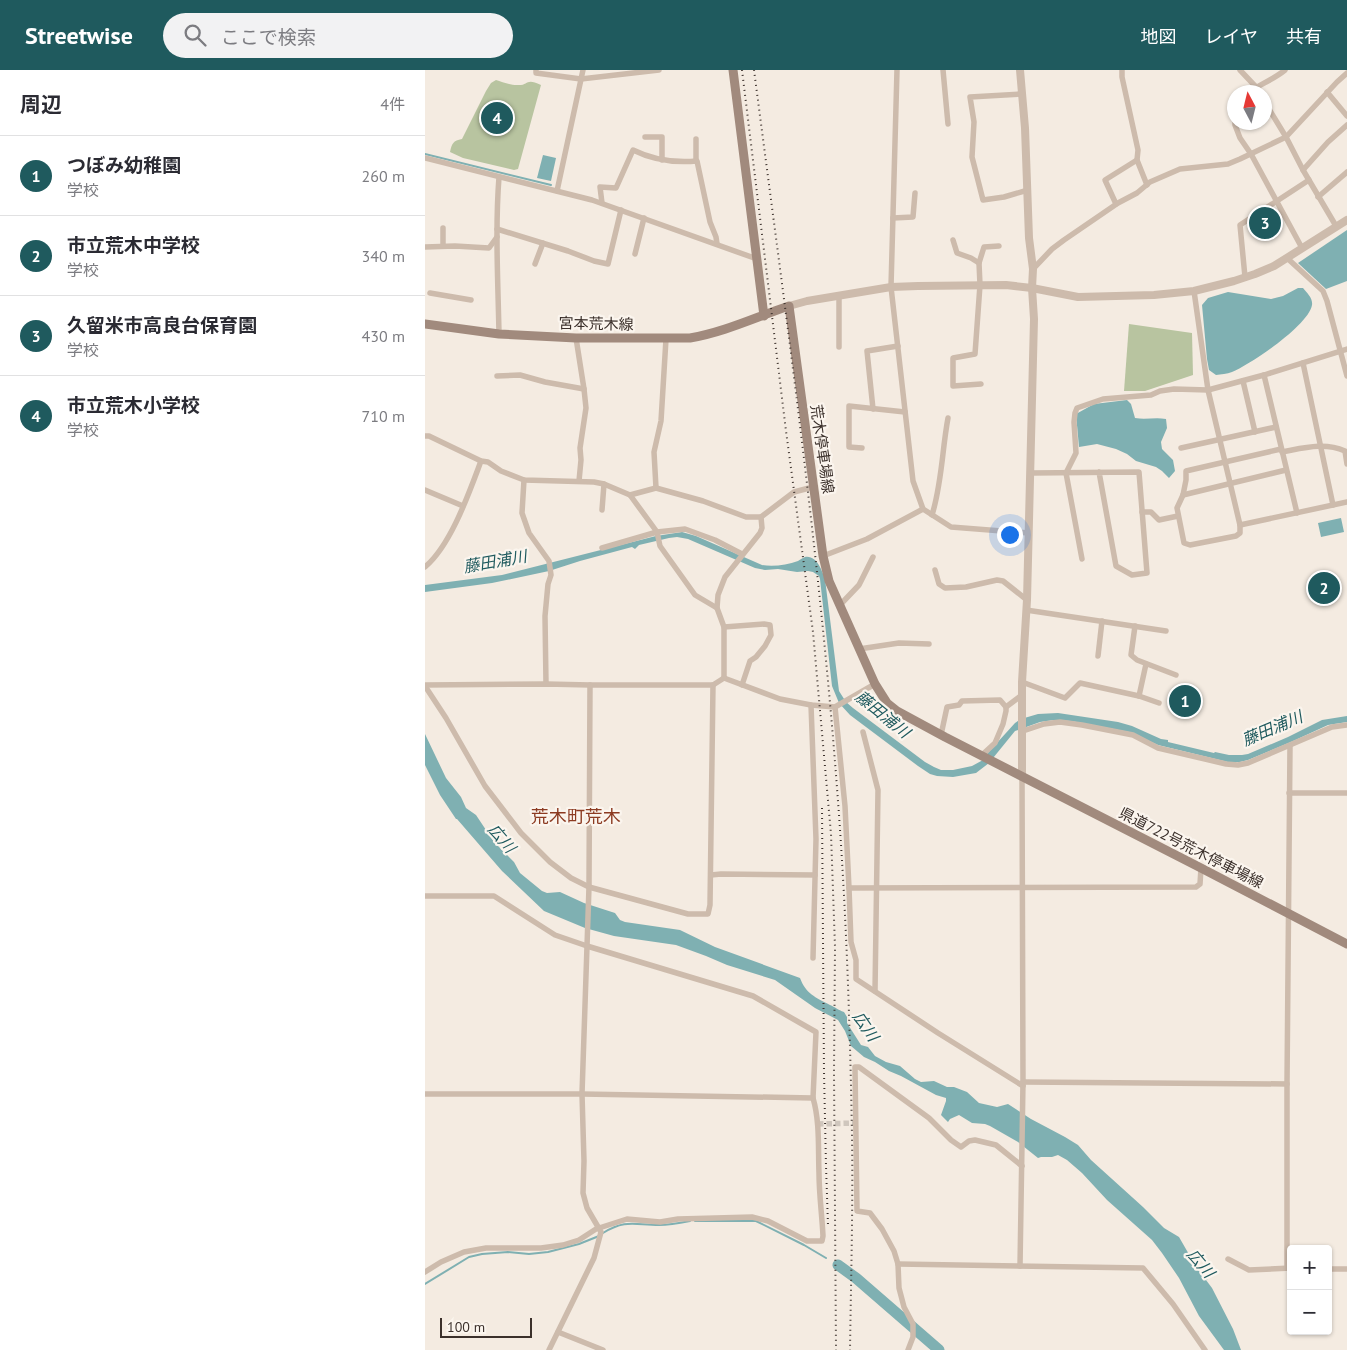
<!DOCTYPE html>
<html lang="ja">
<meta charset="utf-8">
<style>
body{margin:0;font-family:"PT Sans","Noto Sans JP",sans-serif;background:#f2f2f3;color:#2b2b33}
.controls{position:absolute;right:15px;bottom:15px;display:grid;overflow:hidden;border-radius:5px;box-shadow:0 1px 4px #0004}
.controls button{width:45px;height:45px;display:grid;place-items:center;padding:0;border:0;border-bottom:1px solid #e1e1e2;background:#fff;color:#2b2b33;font:25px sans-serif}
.compass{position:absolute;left:802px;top:15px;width:45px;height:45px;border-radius:50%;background:#fff;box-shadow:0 1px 4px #0004;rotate:353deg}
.scale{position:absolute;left:15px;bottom:12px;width:92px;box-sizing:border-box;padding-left:5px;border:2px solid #3b302b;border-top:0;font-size:14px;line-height:18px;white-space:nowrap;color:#3b302b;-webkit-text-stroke:4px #fbf5ee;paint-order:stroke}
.you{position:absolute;left:584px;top:464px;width:18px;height:18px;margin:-12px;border:4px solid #fff;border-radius:50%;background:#1a73e8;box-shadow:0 0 0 8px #1a73e833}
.badge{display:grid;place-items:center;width:32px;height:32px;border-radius:50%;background:#1f5a5e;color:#fff;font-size:16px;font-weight:700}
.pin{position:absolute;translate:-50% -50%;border:2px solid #fff;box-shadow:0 1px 5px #0006}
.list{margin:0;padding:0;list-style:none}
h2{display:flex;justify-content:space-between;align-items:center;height:65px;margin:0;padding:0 20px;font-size:21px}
h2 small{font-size:16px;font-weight:400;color:#7c7c81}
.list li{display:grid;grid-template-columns:32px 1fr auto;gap:15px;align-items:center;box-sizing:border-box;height:80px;padding:0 20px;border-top:1px solid #e1e1e2}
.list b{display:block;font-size:19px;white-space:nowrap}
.list p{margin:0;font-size:16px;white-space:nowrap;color:#7c7c81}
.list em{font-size:16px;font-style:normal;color:#7c7c81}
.icon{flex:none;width:28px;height:28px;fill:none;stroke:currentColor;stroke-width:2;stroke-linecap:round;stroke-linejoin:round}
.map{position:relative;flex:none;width:922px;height:1280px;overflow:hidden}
header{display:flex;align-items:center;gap:30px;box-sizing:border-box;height:70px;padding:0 25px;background:#1f5a5e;color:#fff}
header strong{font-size:24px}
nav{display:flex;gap:28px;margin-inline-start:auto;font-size:18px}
.search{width:350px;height:45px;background:#f2f2f3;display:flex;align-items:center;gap:12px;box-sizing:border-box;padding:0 18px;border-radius:28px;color:#7c7c81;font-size:19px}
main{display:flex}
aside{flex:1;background:#fff}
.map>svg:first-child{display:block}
</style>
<header>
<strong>Streetwise</strong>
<div class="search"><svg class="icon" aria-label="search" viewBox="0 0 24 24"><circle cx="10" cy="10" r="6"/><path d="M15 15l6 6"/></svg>ここで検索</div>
<nav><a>地図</a><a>レイヤ</a><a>共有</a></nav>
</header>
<main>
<aside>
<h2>周辺<small>4件</small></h2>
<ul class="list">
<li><span class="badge">1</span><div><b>つぼみ幼稚園</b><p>学校</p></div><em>260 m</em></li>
<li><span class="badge">2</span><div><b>市立荒木中学校</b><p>学校</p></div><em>340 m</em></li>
<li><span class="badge">3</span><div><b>久留米市高良台保育園</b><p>学校</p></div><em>430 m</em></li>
<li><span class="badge">4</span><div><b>市立荒木小学校</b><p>学校</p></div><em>710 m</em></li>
</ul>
</aside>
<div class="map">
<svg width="922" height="1280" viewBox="0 0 922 1280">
<rect width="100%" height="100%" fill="#f4ebe1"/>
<g fill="#b8c4a0">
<path d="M71,10c6,2 14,5 21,5 12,1 8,-8 24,0l-23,84 -4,1 -51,-12 -13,-6c2,-9 3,-11 12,-13l24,-48 5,-8z"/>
<polygon points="704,254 767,263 768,305 720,321 699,321"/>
</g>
<g fill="#7fb0b2">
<polygon points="118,85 131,88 126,111 112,108"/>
<polygon points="922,160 922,211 901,219 873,193"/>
<path d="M873,218h5c4,5 10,10 9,17 -3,20 -62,60 -80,67 -5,2 -11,2 -16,3l-7,-5 -2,-11 -5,-54 6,-7 20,-6 43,7 12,-3z"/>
<path d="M702,330l4,4 4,14c11,2 20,-1 31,1l1,9 -6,14 1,7 11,11 2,11 -6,7 -7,-7 -6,-4 -20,-6 -9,-7 -11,-5 -19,-5 -18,3 -3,-33 18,-10z"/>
<polygon points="916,448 919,462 896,467 893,453"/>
<path d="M257,462l14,4 66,29c11,2 25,0 36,-4 2,-1 4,-3 7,-4 12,-2 17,14 20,22l14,112 7,11 7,6 72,54 9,5 7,3h12l19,-4 11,-6 3,-5 29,-32 6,-4 17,-5 20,-1 60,9 14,4 29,13 7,1v2l46,11 1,-1 14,3h13l6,-1 40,-17 34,-17 25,-4v6l-19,3 -37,17 -43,18 -8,2h-12l-70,-17 -29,-13 -58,-11 -17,-1 -14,2 -25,9 -26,32 -13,10 -23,4 -16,-1 -7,-2 -12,-8 -68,-51 -11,-12 -7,-17 -12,-107 -1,-3 -6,-4 -5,-1 -11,1 -19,-3 -13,1 -10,-2 -67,-29 -11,-2 -8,1 -30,7 -4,4 -3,-2 -52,14 -31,10 -57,12 -67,9v-7l77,-10 154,-39z"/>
<path d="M0,664l21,44 15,19 5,11 10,7 18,27 20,20 6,11 22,18 5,2 13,-1 24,11 31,10 5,7 5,2 55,8 35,17 85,31c6,16 15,19 30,27 5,2 8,5 14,7l3,5v6l14,22 7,2 7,9 11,6 14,4 15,13 6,3 13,-1 13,6h7l13,5 12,11 18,4 11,-3 23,15 34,18 13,8 13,15 52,47 21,21 15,9 19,33 7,7h1l2,2 -2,1 6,8 21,41 8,21h-17l-25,-34 -20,-38 -17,-25 -10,-13 -45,-40 -25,-27 -15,-13 -9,-5 -6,2h-11l-3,1 -20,-16 -28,-16 -5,-2 -13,-1 -13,-8 -9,4 -2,3 -7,-7 5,-14v-3l-10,-3 -35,-19 -12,-5 -14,-9 -11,-5 -13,-11 -6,-15 -7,-11 -23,-12 -40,-28 -48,-15 -21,-9 -30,-11 -62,-9 -29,-8 -41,-17 -42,-40 -45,-52h-1l-16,-24 -15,-30z"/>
</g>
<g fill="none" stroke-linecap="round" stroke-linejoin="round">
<g stroke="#7fb0b2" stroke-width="2">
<polyline points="0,84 126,115"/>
<polyline points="270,1151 331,1151 379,1175 401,1188"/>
<path d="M178,1163c23,-14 31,-8 56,-8 10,0 21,-2 31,-4"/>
<polyline points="0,1214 44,1187 57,1184 83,1182 104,1184 123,1182 154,1174 174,1166"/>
</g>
<polyline stroke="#7fb0b2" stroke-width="11" points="413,1195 431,1208 514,1280"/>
<polyline stroke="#cfc6bd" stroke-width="5.5" stroke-dasharray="5.5 3" stroke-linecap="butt" points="393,1054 431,1053"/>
<g stroke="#cdbbac" stroke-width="5.5">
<polyline points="111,0 111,3 156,9 234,0"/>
<polyline points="472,0 466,217 488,411 498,439 526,457 604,463"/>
<polyline points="518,0 523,54"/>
<polyline points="697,0 697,7 713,80 712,90 722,115"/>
<polyline points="815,0 831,17 834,22"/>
<path d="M824,22c12,-8 25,-13 36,-22"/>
<polyline points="902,22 922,46"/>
<polyline points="597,24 545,27 549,52 547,87 558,130 579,127 603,120"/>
<polyline points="839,31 861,67 878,100 911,156"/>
<polyline points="810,52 810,55 815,68 826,84 877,178"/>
<polyline points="220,67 237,67 237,90"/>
<polyline points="271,69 271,91"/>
<polyline points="0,88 167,130 332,189"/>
<polyline points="878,100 903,72 922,55"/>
<polyline points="132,121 158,0"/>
<polyline points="893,127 922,102"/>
<path d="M177,133l-2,-16 16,1 17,-38c20,10 42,13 64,11l13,61 6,15 1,7"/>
<polyline points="691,134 680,110 712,90"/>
<polyline points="468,148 488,147 490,123"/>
<polyline points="72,159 143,181 169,191 183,194 196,140"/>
<polyline points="528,170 532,183 546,188 554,193 555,215 550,284 528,288 528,316 556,314"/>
<polyline points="18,176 18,158"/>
<polyline points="0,177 30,176 64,178 72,167"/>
<polyline points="210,184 219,148"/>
<polyline points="862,188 898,221 902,231 922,306"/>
<polyline points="554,193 559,177 574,176"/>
<polyline points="110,194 118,173"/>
<polyline points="608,199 627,179 639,170 693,133 712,123 725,112 755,99 803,94 815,89 861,67 912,12 922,3"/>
<polyline points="820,207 815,155 884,110"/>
<polyline points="769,221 783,320 815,455 922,432"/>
<polyline points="5,223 46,230"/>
<path d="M74,264c-1,-52 -4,-105 0,-157"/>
<polyline points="151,268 159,319 161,338 155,378 156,390 154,411"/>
<polyline points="414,277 414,227"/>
<polyline points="878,293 908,435"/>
<polyline points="839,305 872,443"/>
<polyline points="72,306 95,305 120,312 159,319"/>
<polyline points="818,311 830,362"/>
<polyline points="448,339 442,281 473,276"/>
<polyline points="0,366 4,366 56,391 63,392 76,401 99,410 169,412 179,414 205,425 232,462 235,476 270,525 292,538"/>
<polyline points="437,378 424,377 424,336 480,342"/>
<polyline points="756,378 851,357"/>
<path d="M857,382c22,-4 42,-10 63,-1l2,13"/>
<path d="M606,403c36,0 72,-1 108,-1l8,101 -15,2 -16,-9 -17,-94"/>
<polyline points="99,410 97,443 104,463 124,491 126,505 123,514 120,546 121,614"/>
<polyline points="231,418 229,382 236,351 241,269"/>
<polyline points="0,420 38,436"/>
<polyline points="205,425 231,418 278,431 321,447 336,447 369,422 388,417"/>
<polyline points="758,425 861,400"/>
<polyline points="177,440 179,414"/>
<polyline points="717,442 726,442 734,450 753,446"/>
<path d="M507,445c10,-32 10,-65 16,-97"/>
<polyline points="815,455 815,463 811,466 765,475 759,473 752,438 758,425 761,410 761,401 856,379"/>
<polyline points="177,478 232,462 260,459 290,470 317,484"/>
<polyline points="398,486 442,469 498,439"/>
<polyline points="657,489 641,403 651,383 649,352 650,343 652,338 678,329 726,325 735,321 749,319 783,320 839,305 922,279"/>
<path d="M0,497c26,-22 44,-74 56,-106"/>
<polyline points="510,500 514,514 520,518 541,517 572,510 578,511 602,530"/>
<polyline points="415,535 434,515 448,487"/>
<polyline points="601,540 741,561"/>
<polyline points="710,556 706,585 712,590 751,605"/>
<polyline points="299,557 339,554 345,555 346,565 340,576 331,587 325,591 317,615"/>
<polyline points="434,579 474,573 504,574"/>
<polyline points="673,586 677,551"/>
<polyline points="299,608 299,557 292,538 293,525 300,507 335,463 337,458 336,447"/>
<polyline points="299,608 355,629 386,635 410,637 450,614"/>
<polyline points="597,612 640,628 655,613 714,626 734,633"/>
<polyline points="0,615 121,614 165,615 288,615 299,608"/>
<polyline points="0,616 21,648 60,716 96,763 125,792 146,808 164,817 263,844 283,844 285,835 288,615"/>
<polyline points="714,626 721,594"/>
<polyline points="386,635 391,769 388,888"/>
<polyline points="410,637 420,736 424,818 426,872 431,890 431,909 513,963 598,1016"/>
<polyline points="581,637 597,625"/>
<polyline points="598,661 619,654 635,652 657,655 708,665 733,678 801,694 813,695 823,693 907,657 922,655"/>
<polyline points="438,662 453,720 450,921"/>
<polyline points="516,665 522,637 534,635 537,631 575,630 581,637 581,641 578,654 570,673 557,685"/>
<polyline points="864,723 922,723"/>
<polyline points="286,805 296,804 390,805"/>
<polyline points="424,818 771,817 775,814 776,798"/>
<path d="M0,826h69l61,39 32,11 166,50 63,36 -3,66c7,24 5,50 6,75 0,21 3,42 4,63l-1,5h-15l-39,-20 -16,-4 -74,2 -18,3 -33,-3 -31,10 -17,11 -16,5 -22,3h-55l-22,4 -23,10 -16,10"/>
<polyline points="598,1012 862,1014"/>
<polyline points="0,1024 157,1024 388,1028"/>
<polyline points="803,1189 824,1200 866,1198"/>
<polyline points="473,1194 718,1198 748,1234 780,1280"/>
<polyline points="595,1196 598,1012 597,706"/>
<polyline points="862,1198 862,1014 865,676"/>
<polyline points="903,1199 922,1199"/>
<polyline points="133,1262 178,1280"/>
<polyline points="124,1280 169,1188 176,1162 162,1138 158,1123 159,1091 157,1024 164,817 165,615"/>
<polyline points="483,1280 488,1267 488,1254 479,1237 474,1218 473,1194 469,1181 457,1159 445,1143 432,1141 430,997 434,997 504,1048 526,1070 536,1077 544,1071 550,1070 571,1075 597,1096"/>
</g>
<g stroke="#cdbbac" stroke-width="8">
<polyline points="595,0 600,58 604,168 608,199 607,218 609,249 602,530 597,612 597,706"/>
<polyline points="364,236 382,231 466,217 493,216 581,215 607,218 653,227 729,225 769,221 809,211 830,204 849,196 922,150"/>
</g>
<g stroke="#a18a7d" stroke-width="9">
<polyline points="308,0 339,246"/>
<path d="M0,254l74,10 77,4h114c35,-6 66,-21 99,-32l34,250 6,25 46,103 12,19 10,8 48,26 256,131 146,76"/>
</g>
<g stroke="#3b302b" stroke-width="2" stroke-dasharray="1 4" stroke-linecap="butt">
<polyline points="317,0 361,361 388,562 406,764 410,877 409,1002 411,1280"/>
<path d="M329,0c31,239 65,478 83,718 9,116 13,233 15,349 1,71 -1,142 -2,213"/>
<polyline points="397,738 399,1002 401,1096 403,1155"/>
</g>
</g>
<g text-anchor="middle" stroke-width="4.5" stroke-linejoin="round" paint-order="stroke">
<g font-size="15" fill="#3b302b" stroke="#fbf5ee">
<text transform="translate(171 254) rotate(1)" y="5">宮本荒木線</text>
<text transform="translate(397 379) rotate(82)" y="5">荒木停車場線</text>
<text transform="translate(766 778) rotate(27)" y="5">県道722号荒木停車場線</text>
</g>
<g font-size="16" font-style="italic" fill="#1f5a5e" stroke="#fbf5ee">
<text transform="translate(70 491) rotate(-10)" y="6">藤田浦川</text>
<text transform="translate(458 644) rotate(39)" y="6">藤田浦川</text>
<text transform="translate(847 658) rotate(-23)" y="6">藤田浦川</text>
<text transform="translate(77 768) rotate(49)" y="6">広川</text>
<text transform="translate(441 956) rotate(55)" y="6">広川</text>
<text transform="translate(776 1193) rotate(50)" y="6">広川</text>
</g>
<g font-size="18" fill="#8c3b22" stroke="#fbf5ee">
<text x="151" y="753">荒木町荒木</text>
</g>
</g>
</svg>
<div class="controls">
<button>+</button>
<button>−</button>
</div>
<svg class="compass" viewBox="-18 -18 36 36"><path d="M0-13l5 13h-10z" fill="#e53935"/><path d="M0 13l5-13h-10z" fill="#7c7c81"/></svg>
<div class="scale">100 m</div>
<div class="you"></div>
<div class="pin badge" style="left:760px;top:631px">1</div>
<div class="pin badge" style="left:899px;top:518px">2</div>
<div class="pin badge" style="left:840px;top:153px">3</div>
<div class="pin badge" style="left:72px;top:48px">4</div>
</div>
</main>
